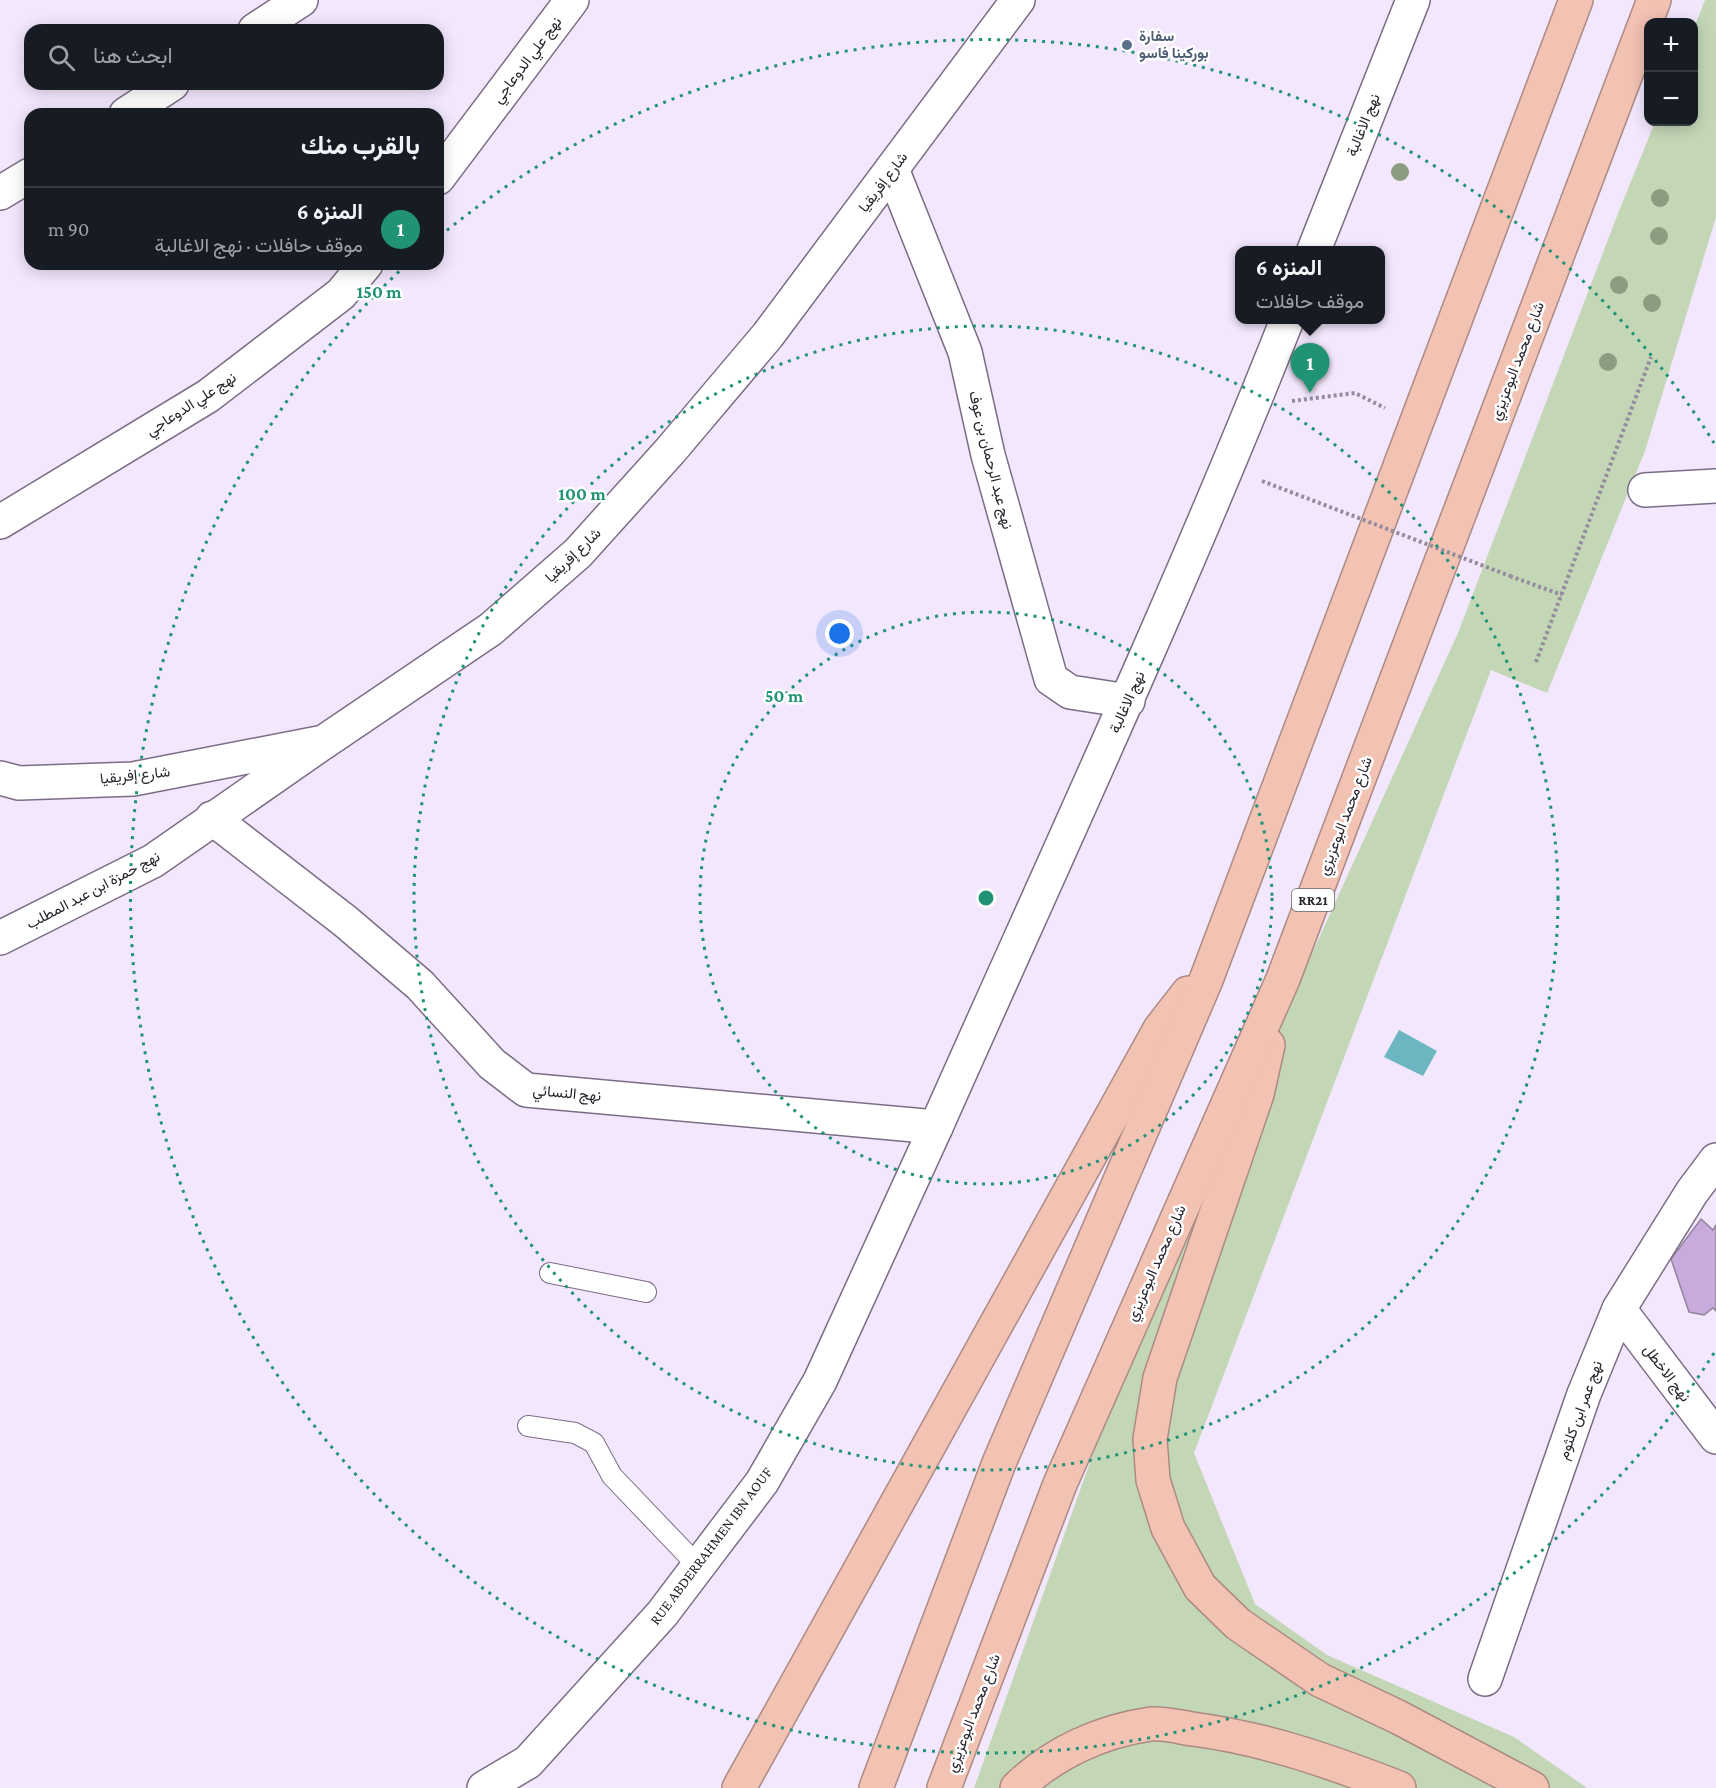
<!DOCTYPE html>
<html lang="ar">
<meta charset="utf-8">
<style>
body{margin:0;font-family:"Crimson Pro",Vazirmatn,serif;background:#20242c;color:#f1f3f6;direction:rtl}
.controls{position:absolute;right:18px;top:18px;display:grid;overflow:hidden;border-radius:12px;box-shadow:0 3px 15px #0003}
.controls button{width:54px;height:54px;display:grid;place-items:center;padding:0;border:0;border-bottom:2px solid #363941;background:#171b24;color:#f1f3f6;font:30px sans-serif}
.you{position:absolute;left:840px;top:634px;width:21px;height:21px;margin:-15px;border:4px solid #fff;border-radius:50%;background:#1a73e8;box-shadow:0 0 0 9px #1a73e833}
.badge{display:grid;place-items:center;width:39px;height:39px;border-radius:50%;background:#209375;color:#fff;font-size:20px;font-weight:700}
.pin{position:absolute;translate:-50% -50px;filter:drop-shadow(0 2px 3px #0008)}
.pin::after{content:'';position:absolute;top:32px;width:21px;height:18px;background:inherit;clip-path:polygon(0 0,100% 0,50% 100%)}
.popup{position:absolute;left:1235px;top:246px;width:150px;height:78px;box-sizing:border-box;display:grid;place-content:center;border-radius:12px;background:#171b24;filter:drop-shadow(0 2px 4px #0005);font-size:20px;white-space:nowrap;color:#9ea1a6}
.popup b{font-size:22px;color:#f1f3f6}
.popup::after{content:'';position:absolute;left:50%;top:100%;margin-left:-12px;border:12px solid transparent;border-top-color:#171b24}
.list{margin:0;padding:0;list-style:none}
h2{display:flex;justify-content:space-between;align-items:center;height:78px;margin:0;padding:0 24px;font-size:26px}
h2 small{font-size:20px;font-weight:400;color:#9ea1a6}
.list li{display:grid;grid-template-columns:39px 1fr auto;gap:18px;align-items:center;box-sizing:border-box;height:84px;padding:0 24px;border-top:2px solid #363941}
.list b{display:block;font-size:22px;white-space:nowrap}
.list p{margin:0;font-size:20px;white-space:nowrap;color:#9ea1a6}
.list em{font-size:20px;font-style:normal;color:#9ea1a6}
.icon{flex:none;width:33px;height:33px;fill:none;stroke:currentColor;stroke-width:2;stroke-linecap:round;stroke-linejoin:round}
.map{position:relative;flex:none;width:1716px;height:1788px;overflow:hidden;direction:ltr}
.search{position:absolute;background:#171b24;box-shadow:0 3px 15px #0003;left:24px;top:24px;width:420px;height:66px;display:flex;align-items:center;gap:15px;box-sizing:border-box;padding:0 21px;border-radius:18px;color:#9ea1a6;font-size:22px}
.panel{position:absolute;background:#171b24;box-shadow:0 3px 15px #0003;left:24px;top:108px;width:420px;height:162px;border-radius:18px;direction:rtl}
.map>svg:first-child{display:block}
</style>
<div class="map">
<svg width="1716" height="1788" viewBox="0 0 1716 1788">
<rect width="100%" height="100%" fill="#f3e7fd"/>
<polygon fill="#c3d7b7" points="1705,0 1716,0 1716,217 1645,451 1547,693 1491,670 1194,1453 1255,1604 1327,1655 1514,1737 1587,1788 974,1788 1125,1364 1458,633 1617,216 1655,122 1694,122 1694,28"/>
<polygon fill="#6bb6c1" points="1399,1030 1437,1051 1423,1076 1384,1057"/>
<polygon fill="#c8abdd" stroke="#92849d" stroke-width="1.5" points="1701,1219 1713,1230 1716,1225 1716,1311 1713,1308 1704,1315 1689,1312 1671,1259"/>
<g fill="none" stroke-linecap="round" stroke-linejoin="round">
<defs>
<g id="lane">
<polyline points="550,1273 646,1292"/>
<polyline points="528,1426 575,1433 594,1443 612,1476 698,1566"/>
</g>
<g id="street">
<polyline points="255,30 301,0"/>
<polyline points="126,114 172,84"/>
<polyline points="892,169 965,352 988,455 1051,679 1070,692 1128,701"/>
<polyline points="438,178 572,0"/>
<polyline points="0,193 30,175"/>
<polyline points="1314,250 1413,0"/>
<polyline points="1645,490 1716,486"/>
<polyline points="0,522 208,396 341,294 366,264"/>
<path d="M212,818l133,103 75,64 72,79 34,26 410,37c119,-268 243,-534 351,-807"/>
<polyline points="0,938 153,861 324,742"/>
<polyline points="1619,1309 1716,1437"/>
<polyline points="1485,1679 1584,1394 1619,1309 1692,1192 1716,1160"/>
<polyline points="484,1788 528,1762 662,1614 762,1482 820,1381 936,1127"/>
</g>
<polyline id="secondary" points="0,778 19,783 133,779 324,742 491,629 578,553 670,451 768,335 1018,0"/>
<g id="highway">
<polyline points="1268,1045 1257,1094 1160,1378 1150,1439 1153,1480 1168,1528 1200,1587 1238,1624 1320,1680 1398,1717 1532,1788"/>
<polyline points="739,1788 1160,1029 1188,993"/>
<polyline points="876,1788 999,1463 1206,980 1576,0"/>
<polyline points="944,1788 1060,1484 1283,979 1654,0"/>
<path d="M1017,1788c36,-35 84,-57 134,-64 13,-1 29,3 41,5 72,9 140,33 207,59"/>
</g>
</defs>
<use href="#lane" stroke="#7b6d85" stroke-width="22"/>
<use href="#street" stroke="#7b6d85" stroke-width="36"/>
<use href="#secondary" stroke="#7b6d85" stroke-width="36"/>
<use href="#highway" stroke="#ac8a84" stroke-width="36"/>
<g stroke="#948b9c" stroke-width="4" stroke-dasharray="3 3" stroke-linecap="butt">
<polyline points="1292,401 1355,393 1385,408"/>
<polyline points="1510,576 1562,595"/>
<polyline points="1536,662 1651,357"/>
</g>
<use href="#lane" stroke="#fff" stroke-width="20"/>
<use href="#street" stroke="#fff" stroke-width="33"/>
<use href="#secondary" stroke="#fff" stroke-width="33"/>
<use href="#highway" stroke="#f2c2b3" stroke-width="33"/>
<polyline stroke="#948b9c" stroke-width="4" stroke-dasharray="3 3" stroke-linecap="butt" points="1262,481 1510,576"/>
</g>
<g fill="#8c9c80">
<circle cx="1400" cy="172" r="9"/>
<circle cx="1660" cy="198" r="9"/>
<circle cx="1659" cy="236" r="9"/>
<circle cx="1619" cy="285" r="9"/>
<circle cx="1652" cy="303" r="9"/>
<circle cx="1608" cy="362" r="9"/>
</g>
<g fill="none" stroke="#209375" stroke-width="3" stroke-dasharray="3 6">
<circle cx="986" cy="898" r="286"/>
<circle cx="986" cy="898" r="572"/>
<path d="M1714 1353A858 858 0 1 1 406 265M440 236A858 858 0 0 1 1714 443"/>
</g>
<circle fill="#5c6f8a" stroke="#fff" stroke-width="2" cx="1127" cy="45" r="6"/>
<g text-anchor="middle" stroke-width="5" stroke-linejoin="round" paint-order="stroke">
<rect fill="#fff" stroke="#69656c" stroke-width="1.5" x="1292" y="889" width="42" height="22" rx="4.5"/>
<g font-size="14" font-weight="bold" fill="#29232d">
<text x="1313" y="905">RR21</text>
</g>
<g font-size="15" font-weight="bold" fill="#4e5e75" stroke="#fff" text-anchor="start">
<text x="1139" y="41">سفارة<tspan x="1139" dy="17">بوركينا فاسو</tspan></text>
</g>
<g font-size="15" fill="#29232d" stroke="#fff">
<text transform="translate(527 60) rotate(-53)" y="5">نهج علي الدوعاجي</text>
<text transform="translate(1363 125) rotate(-68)" y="5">نهج الاغالبة</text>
<text transform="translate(883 182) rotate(-53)" y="5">شارع إفريقيا</text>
<text transform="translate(1517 361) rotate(-69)" y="5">شارع محمد البوعزيزي</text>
<text transform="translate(191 404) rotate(-33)" y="5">نهج علي الدوعاجي</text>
<text transform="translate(991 460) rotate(76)" y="5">نهج عبد الرحمان بن عوف</text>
<text transform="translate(573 555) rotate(-44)" y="5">شارع إفريقيا</text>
<text transform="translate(1127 702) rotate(-66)" y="5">نهج الاغالبة</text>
<text transform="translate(135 775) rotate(-6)" y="5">شارع إفريقيا</text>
<text transform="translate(1345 816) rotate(-69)" y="5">شارع محمد البوعزيزي</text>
<text transform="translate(93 890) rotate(-28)" y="5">نهج حمزة ابن عبد المطلب</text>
<text transform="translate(567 1093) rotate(5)" y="5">نهج النسائي</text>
<text transform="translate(1156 1263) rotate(-66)" y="5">شارع محمد البوعزيزي</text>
<text transform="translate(1667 1373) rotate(53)" y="5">نهج الاخطل</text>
<text transform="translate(1580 1410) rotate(-70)" y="5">نهج عمر ابن كلثوم</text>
<text transform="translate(711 1546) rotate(-53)" y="5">RUE ABDERRAHMEN IBN AOUF</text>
<text transform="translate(973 1713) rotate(-69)" y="5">شارع محمد البوعزيزي</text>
</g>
</g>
<circle cx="986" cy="898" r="9" fill="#209375" stroke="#fff" stroke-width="3"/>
<g font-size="18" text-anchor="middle" font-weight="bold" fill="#209375" stroke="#fff" stroke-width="5" stroke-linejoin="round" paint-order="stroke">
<text x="379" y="298">150 m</text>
<text x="582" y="500">100 m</text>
<text x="784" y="702">50 m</text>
</g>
</svg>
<div class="controls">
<button>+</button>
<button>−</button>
</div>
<div class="you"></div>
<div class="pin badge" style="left:1310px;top:393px">1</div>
<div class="popup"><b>المنزه 6</b>موقف حافلات</div>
<div class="search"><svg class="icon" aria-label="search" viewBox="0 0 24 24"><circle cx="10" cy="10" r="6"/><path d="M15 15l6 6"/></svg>ابحث هنا</div>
<section class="panel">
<h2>بالقرب منك<small></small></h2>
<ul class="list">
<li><span class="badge">1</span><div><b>المنزه 6</b><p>موقف حافلات · نهج الاغالبة</p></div><em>90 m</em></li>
</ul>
</section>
</div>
